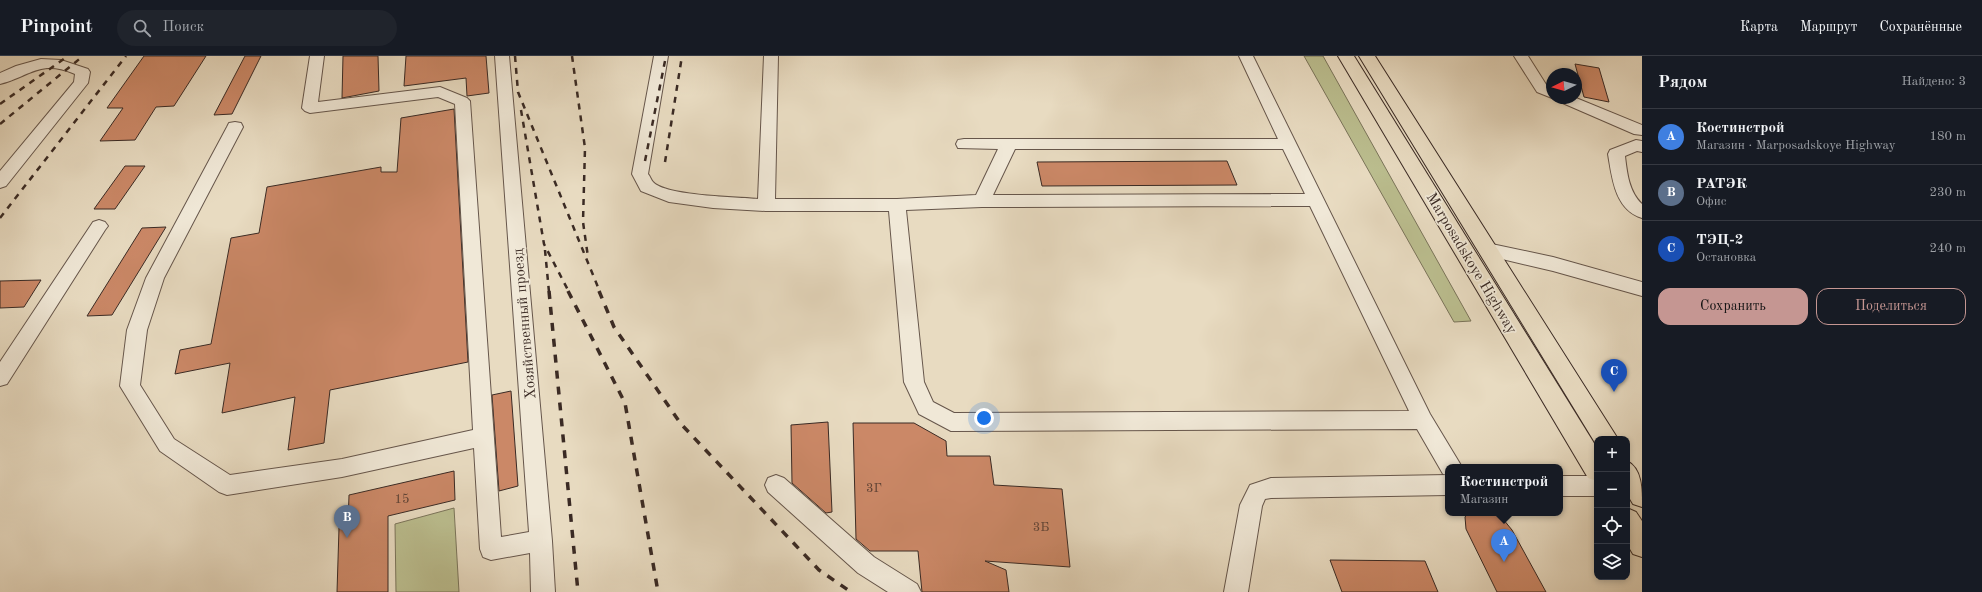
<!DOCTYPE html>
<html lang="ru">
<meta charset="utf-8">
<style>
body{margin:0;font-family:"Old Standard TT",serif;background:#20242c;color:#f1f3f6}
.controls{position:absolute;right:12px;bottom:12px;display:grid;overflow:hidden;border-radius:8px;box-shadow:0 2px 6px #0003}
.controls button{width:36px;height:36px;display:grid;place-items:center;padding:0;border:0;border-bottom:1px solid #363941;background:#171b24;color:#f1f3f6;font:20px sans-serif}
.compass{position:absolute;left:1546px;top:12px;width:36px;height:36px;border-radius:50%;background:#171b24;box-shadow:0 2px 6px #0003;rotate:265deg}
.you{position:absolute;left:984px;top:362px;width:14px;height:14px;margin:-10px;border:3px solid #fff;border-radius:50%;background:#1a73e8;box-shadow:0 0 0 6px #1a73e833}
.badge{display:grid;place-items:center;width:26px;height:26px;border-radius:50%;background:#c59692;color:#fff;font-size:13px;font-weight:700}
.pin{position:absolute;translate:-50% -33px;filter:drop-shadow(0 1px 2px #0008)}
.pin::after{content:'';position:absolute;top:21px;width:14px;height:12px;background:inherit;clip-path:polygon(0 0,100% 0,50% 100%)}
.popup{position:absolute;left:1445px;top:408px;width:118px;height:52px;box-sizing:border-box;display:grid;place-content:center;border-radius:8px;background:#171b24;filter:drop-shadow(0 1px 3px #0005);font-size:13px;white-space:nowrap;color:#9ea1a6}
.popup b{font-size:15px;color:#f1f3f6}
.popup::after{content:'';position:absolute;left:50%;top:100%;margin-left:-8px;border:8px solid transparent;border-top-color:#171b24}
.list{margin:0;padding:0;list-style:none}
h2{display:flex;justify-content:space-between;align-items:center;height:52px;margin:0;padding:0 16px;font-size:17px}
h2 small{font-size:13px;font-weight:400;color:#9ea1a6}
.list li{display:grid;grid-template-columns:26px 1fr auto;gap:12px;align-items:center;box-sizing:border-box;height:56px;padding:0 16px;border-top:1px solid #363941}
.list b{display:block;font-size:15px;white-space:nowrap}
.list p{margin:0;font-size:13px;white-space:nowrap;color:#9ea1a6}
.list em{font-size:13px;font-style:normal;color:#9ea1a6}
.actions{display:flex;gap:8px;padding:12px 16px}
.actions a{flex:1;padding:9px 0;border:1px solid #c59692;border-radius:12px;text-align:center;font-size:14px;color:#c59692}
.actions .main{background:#c59692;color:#111}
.icon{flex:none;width:22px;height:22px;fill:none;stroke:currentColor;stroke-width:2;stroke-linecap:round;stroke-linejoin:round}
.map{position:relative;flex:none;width:1642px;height:536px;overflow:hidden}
header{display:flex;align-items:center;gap:24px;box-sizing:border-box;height:56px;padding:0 20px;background:#171b24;border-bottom:1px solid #363941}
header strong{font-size:19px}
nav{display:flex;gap:22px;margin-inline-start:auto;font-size:14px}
.search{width:280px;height:36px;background:#20242c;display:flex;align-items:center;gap:10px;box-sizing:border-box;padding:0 14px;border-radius:22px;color:#9ea1a6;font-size:15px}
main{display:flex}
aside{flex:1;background:#171b24}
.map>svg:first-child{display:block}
</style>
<header>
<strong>Pinpoint</strong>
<div class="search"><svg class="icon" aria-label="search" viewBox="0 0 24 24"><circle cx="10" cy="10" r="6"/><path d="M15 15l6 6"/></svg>Поиск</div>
<nav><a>Карта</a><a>Маршрут</a><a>Сохранённые</a></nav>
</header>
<main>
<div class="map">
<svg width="1642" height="536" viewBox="0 0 1642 536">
<rect width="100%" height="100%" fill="#e8dbc1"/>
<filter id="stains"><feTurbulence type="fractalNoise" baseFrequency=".005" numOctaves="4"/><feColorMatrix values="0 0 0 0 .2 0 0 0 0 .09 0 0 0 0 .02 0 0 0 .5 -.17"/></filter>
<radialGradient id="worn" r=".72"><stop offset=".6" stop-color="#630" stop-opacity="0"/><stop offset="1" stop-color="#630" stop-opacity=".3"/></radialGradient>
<g fill="#bbbe8f" stroke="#7a745a">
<polygon points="1304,0 1323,0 1471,265 1454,266"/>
<polygon points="454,452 459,536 396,536 395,468"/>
</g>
<g fill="#cb8867" stroke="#3a2a24">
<polygon points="144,0 206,0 174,50 156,51 135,84 100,85 123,52 107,52"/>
<polygon points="245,0 261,0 232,58 214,59"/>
<polygon points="343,0 378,0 379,35 342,42"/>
<polygon points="406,0 486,0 489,37 467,40 466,22 404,30"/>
<polygon points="1575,8 1599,12 1609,46 1584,41"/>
<polygon points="454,53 468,306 330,334 324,387 288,394 295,341 222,357 230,307 175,318 180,294 211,288 231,182 259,177 267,131 381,111 381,116 397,116 401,62"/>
<polygon points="1227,105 1237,129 1042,130 1037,106"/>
<polygon points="125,110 145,110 115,153 94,153"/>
<polygon points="166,171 112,259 87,260 142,172"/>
<polygon points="41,224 24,251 0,252 0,225"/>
<polygon points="511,335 518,430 499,435 492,339"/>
<polygon points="828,366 832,456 826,457 792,427 791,369"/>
<polygon points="853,367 914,367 946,385 947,400 990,400 994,429 1062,433 1070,511 985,505 1006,514 1009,536 922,536 918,495 870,495 856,483"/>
<polygon points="454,415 455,444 388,460 388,536 337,536 339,472 348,469 349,439"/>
<polygon points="1468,457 1494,457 1503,463 1512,474 1546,536 1497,536 1466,473 1465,461"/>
<polygon points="1330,504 1425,505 1438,536 1342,536"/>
</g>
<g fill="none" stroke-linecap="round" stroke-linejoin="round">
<defs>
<g id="minor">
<polygon points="310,0 324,0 318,46 440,31 467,42 470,45 501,481 529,476 495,0 509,0 552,485 555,536 531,536 530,497 491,504 483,501 480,493 474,392 342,421 227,439 219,436 160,395 120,330 127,274 146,222 227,71 229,67 235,66 241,67 243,71 164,222 147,274 140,329 174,383 230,419 342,403 473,374 455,48 438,41 310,57 305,55 302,52"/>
<path d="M654,0h14l-20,118c2,2 3,6 5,8 12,14 85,15 105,17l6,-143h14l-3,143h122l79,-4 22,-46 -40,-1 -2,-4 2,-4 6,-1h314l-39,-83h14l177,358 32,53h-14v8l-5,-1 -26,-45 -466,2 -32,-17 -15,-32 -15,-171h-123l-53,-3 -44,-6 -28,-11 -9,-17zM1015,93h268l22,45 -312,1zM1310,150l99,205 -455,2 -21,-11 -9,-20 -18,-172 76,-3z"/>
<polygon points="1514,0 1528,0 1547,30 1552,32 1552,42 1537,36"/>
<path d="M41,3l20,1 27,9 2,3 -2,11 -82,103 -6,2v-17l74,-89 1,-8c-35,-15 -44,2 -75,10v-11l16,-7z"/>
<polygon points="1555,42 1576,42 1642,69 1642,79 1634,78 1558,45"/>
<path d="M1636,84l6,1v11l-5,-1 -12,5c2,17 4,36 17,48v14c-27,-8 -30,-40 -34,-64l2,-4z"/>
<polygon points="99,164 105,166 108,170 105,174 7,328 0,330 0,306 93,166"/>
<polygon points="1487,187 1553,201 1642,226 1642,240 1553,215 1481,198 1478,193 1481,188"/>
<polygon points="776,419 784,422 874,501 917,528 921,536 888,536 858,517 768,436 765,429 768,422"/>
<polygon points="1448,419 1448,439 1271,442 1265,443 1262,450 1248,536 1224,536 1240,449 1250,429 1271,422"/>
<rect x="1560" y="420" width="37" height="20"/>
</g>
<g id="major">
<polygon points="1338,0 1354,0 1597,392 1597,425 1588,422"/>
<polygon points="1359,0 1375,0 1618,383 1597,383 1597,390"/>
<path d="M1627,405c15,8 15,27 15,46l-9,-3 -6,-10z"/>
<polygon points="1627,452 1636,456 1642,465 1642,501 1633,498 1627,488"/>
</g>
</defs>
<use href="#minor" stroke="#66564b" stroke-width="2"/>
<use href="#major" stroke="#3a2a24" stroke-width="2"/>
<use href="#minor" fill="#f0e8d7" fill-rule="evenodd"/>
<use href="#major" fill="#e8dbc1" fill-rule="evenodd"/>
<g stroke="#3a2a24" stroke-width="2.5" stroke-dasharray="6 6" stroke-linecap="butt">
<polyline points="515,0 518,36 600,236"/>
<polyline points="572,0 585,92 583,166 588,201"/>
<polyline points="0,48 68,0"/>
<polyline points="521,54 544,188 569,236"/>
<polyline points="0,68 83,0"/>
<polyline points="645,105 666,0"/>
<polyline points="665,106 682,0"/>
<polyline points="0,162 126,0"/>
<polyline points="545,194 549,236"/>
</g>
<g stroke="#3a2a24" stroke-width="3.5" stroke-dasharray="8 8" stroke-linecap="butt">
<polyline points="549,235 578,536"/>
<polyline points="568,235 625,347 658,536"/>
<polyline points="599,235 614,271 681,368 819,514 851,536"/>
</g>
</g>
<g text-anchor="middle" stroke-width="3.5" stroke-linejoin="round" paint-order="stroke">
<g font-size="13" fill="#5e4235">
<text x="874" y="436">3Г</text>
<text x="402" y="447">15</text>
<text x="1041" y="475">3Б</text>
</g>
<g font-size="15" fill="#3a2a24" stroke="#f0e8d7">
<text transform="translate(1472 207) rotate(59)" y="5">Marposadskoye Highway</text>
<text transform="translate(524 268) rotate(-95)" y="5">Хозяйственный проезд</text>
</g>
</g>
<rect width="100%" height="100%" filter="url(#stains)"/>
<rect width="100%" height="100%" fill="url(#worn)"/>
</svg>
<div class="controls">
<button>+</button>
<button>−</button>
<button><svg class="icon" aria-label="locate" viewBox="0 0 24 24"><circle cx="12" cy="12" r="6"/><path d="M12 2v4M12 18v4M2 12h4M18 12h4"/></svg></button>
<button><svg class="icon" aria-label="layers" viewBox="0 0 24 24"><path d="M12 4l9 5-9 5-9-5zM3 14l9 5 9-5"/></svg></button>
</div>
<svg class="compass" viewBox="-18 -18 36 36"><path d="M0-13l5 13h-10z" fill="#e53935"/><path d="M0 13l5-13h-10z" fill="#9ea1a6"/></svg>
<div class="you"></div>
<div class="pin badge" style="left:1504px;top:506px;background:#3f7fe0">A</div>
<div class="popup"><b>Костинстрой</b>Магазин</div>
<div class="pin badge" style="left:347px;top:482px;background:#5c6f8a">B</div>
<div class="pin badge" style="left:1614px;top:336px;background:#1a4fb4">C</div>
</div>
<aside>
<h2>Рядом<small>Найдено: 3</small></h2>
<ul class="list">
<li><span class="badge" style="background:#3f7fe0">A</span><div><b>Костинстрой</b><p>Магазин · Marposadskoye Highway</p></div><em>180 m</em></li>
<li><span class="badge" style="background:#5c6f8a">B</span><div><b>РАТЭК</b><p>Офис</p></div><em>230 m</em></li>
<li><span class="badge" style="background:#1a4fb4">C</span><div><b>ТЭЦ-2</b><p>Остановка</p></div><em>240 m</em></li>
</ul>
<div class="actions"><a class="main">Сохранить</a><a>Поделиться</a></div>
</aside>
</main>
